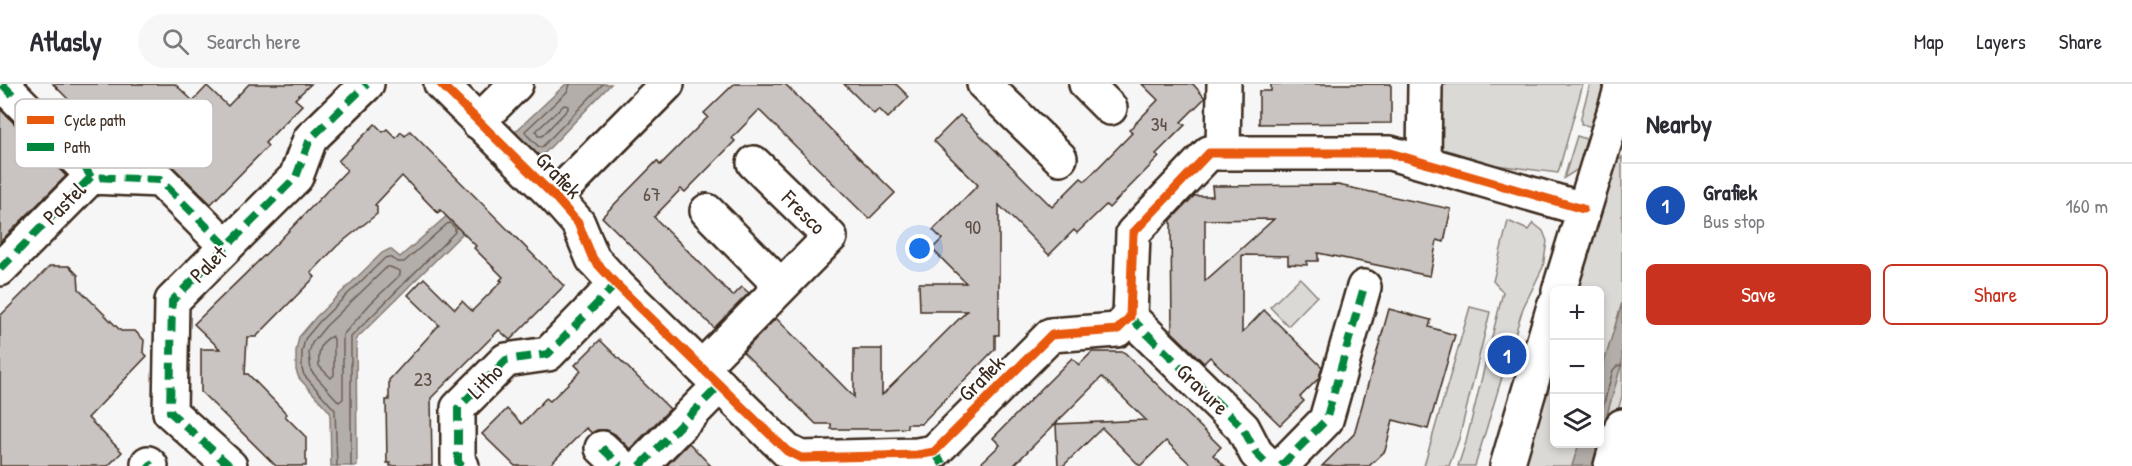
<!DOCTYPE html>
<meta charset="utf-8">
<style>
body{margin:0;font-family:"Patrick Hand",sans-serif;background:#f7f7f7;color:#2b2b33}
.controls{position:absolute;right:18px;bottom:18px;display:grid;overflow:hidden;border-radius:9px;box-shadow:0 3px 9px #0003}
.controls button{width:54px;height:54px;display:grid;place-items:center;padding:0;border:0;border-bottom:2px solid #e1e1e2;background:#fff;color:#2b2b33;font:30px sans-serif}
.you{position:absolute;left:920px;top:165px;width:21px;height:21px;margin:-15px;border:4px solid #fff;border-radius:50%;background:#1a73e8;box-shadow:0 0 0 9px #1a73e833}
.badge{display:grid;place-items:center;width:39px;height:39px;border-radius:50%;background:#c8321e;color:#fff;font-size:20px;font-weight:700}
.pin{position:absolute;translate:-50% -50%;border:3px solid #fff;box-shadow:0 2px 6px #0006}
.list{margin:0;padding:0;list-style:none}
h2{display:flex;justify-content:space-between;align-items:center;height:78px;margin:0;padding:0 24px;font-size:26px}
h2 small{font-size:20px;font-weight:400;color:#7c7c81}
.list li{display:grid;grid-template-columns:39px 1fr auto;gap:18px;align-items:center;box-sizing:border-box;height:84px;padding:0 24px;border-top:2px solid #e1e1e2}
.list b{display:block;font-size:22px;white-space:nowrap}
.list p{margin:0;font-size:20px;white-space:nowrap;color:#7c7c81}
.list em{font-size:20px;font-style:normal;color:#7c7c81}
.actions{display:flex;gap:12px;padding:18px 24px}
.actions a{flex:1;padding:14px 0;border:2px solid #c8321e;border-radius:9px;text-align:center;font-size:21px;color:#c8321e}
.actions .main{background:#c8321e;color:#fff}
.icon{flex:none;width:33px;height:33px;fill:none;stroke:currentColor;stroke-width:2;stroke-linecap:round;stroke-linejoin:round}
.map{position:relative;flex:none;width:1622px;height:382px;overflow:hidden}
header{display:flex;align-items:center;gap:36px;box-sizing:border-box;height:84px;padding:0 30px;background:#fff;border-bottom:2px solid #e1e1e2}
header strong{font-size:28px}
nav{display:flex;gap:33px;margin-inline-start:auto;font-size:21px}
.search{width:420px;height:54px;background:#f7f7f7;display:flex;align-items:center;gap:15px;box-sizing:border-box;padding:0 21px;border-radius:33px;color:#7c7c81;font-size:22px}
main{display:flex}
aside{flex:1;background:#fff}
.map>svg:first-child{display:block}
</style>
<header>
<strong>Atlasly</strong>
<div class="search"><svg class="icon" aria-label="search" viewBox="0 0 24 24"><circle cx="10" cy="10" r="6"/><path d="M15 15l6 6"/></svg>Search here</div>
<nav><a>Map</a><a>Layers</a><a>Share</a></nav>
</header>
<main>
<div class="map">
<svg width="1622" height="382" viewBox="0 0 1622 382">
<rect width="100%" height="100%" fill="#f7f6f6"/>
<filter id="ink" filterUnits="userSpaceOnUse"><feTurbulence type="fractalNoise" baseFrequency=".0167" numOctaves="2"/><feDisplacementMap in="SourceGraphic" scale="12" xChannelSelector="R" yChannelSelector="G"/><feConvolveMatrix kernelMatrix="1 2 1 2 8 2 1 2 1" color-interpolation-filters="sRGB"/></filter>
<g filter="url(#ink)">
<g fill="#dbd9d6" stroke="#8b827a" stroke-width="1.5">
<polygon points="1435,0 1583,0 1558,89 1496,81 1436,63"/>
<polygon points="1590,0 1611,0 1597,44 1581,40 1581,33"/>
<polygon points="1577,52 1592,57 1580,84 1564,94"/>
<polygon points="1622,72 1622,219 1600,292 1600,207 1574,207 1615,73 1621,75"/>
<polygon points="1508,137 1528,146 1533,139 1543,147 1547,157 1543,183 1523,224 1475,382 1458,382 1466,358 1503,208 1493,197"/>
<polygon points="1300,194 1317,212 1288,242 1270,223"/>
<polygon points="1470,223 1490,228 1459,355 1449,382 1424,382"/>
<polygon points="1554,273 1554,360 1579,360 1572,382 1522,382"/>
<polygon points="1622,278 1622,312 1603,382 1592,382"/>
</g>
<g fill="#b4aeaa" stroke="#847972" stroke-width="1.5">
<polygon points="566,0 611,0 540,74 515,48"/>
<polygon points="449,130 466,146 356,255 357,382 331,382 330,328 299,294 296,286 296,267 299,253 316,233 382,169 390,165 400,173"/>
<polygon points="1622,219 1622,278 1600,355 1600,292"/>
<polygon points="1579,360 1598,360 1592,382 1572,382"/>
</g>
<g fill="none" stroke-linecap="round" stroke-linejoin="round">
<g stroke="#6b5f56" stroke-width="1.5">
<polyline points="570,0 568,7 525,47 526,50 539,63 542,63 603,0"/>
<polygon points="564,21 568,22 568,25 542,52 538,52 536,47"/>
<polygon points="390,183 400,187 400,191 370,220 343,251 343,315 339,318 311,287 309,269 312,259 326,242 387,183"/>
<path d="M332,252l2,3v36l-3,3 -12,-12c-1,-12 0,-24 13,-30z"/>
<polyline points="1600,334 1613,286 1617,282 1622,281"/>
<polyline points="337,382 335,326 304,291 302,285 302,268 305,255 320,237 385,174 389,173 398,178 404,178 447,140 450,139 455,144 455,148 351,253 351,382"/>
</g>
</g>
<g fill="#c9c3c1" stroke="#3b2a1e" stroke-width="1.5" fill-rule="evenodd">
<polygon points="53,0 175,0 193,17 207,2 228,22 249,0 311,0 295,15 302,21 265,59 268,62 211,120 173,83 161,77 147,63 135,76 130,76 116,63 122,58 91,30 87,34"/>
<polygon points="734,0 785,0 895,109 869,135 759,26 732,54 735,57 685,108 681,105 654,133 733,212 742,203 749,209 714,244 602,133 657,77 660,81 708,33 704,29"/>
<polygon points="844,0 896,0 909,13 888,34 879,25 874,30"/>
<polygon points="1142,0 1193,0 1205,14 1181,38 1185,41 1156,70 1159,73 1109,124 1106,121 1077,149 1074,146 1049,171 999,121 999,251 995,251 995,265 921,340 907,340 907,344 887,345 831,345 831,340 816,340 743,268 776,234 854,313 854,265 882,265 882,311 967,227 920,227 919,199 966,199 932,165 942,155 933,146 978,101 934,57 960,31 1052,123 1081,94 1085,97 1132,49 1129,46 1158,16"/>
<polygon points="1271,0 1391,0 1391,39 1259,40 1259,7 1271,7"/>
<polygon points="0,25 66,92 0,158"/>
<polygon points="375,40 383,48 387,45 396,54 401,48 405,52 410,47 564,202 510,256 499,246 431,314 432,382 390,382 390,379 387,379 386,316 389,316 389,296 439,241 408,211 424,194 455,225 462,217 472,227 502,197 500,196 503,193 474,164 476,162 440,126 438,129 402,92 375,121 377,123 377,130 337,162 311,189 315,193 256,253 247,253 245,290 248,290 287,330 285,332 306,353 306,382 276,382 201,308 201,265 220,265 194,240 279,157 347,86 338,77"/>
<path d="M1338,101l113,24 -7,33 -7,-2 -7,36 -112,-23v8h-11v4l-19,-1v-8l-46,-1v78l22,-23 58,57 -3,11 -19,19 4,4 -24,24 -70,-68 -6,6 -32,-31 -1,-112 23,-24h19l-1,-10zM1274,135l-32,29 -37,33v-61z"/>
<polygon points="50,182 69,182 78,191 79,205 121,247 135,247 144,256 143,268 147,272 88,334 122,368 108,382 0,382 0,232"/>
<polygon points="1389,225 1431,236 1429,243 1455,251 1428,345 1393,336 1385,367 1369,382 1322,382 1354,350"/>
<polygon points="600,256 670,325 630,365 615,350 607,346 597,346 592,349 586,344 549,382 515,382 482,350 507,325 522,340 546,314 550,317 581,287 575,281"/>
<polygon points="1092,268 1124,268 1221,363 1213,371 1225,382 1192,382 1166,357 1140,382 1102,344 1063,382 1058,382 1056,340 1146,336 1102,293 1013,382 978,382 1000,361 993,354 1045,301 1072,274 1079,281"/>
<polygon points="689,359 711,382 666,382"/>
</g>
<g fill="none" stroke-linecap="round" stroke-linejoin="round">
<defs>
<g id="minor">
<polyline points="2,0 86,85 91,93"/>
<polyline points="441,0 555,113 578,139 593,175 616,200 787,367 801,374 917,371 934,368 1051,251 1117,246 1130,233 1133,149 1209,69 1390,69 1583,125"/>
<polyline points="984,0 1060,74"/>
<polyline points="1086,0 1110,24"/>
<polyline points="478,38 516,0"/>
<polyline points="1223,69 1224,0"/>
<polyline points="1424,78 1425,0"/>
<polyline points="555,113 667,0"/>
<polyline points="707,127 781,202"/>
<polyline points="0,185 91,93 160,96 226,162"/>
<polyline points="1130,233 1243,344 1256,369 1269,382"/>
<polyline points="702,283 830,153 754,79"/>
<polyline points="602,364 621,382"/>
<polyline points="148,379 151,382"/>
<polyline points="230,382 170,328 172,217 296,93 310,55 367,0"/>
<polyline points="462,382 458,378 458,324 506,276 548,270 616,200"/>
<polyline points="640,382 720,301"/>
<polyline points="1281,382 1326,336 1364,203"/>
<polyline points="1611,382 1622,342"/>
</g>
<g id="major">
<polyline points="1559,207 1622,2"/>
<polyline points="1507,382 1554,222"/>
</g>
</defs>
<use href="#minor" stroke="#3b2a1e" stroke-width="38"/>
<use href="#major" stroke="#3b2a1e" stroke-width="38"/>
<use href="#minor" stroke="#fff" stroke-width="33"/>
<use href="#major" stroke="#fff" stroke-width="33"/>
<g stroke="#00873e" stroke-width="8" stroke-dasharray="15 8" stroke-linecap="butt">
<polyline points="2,0 86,85 91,93"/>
<polyline points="0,185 91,93 160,96 226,162"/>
<polyline points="1130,233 1243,344 1256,369 1269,382"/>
<polyline points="602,364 621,382"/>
<polyline points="934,368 944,382"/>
<polyline points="148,379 151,382"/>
<polyline points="230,382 170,328 172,217 296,93 310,55 367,0"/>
<polyline points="462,382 458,378 458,324 506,276 548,270 616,200"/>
<polyline points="640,382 720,301"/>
<polyline points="1281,382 1326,336 1364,203"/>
</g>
<defs>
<polyline id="cycleway" points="441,0 555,113 578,139 593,175 616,200 787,367 801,374 917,371 934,368 1051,251 1117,246 1130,233 1133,149 1209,69 1390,69 1583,125"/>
</defs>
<use href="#cycleway" stroke="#fff" stroke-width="13"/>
<use href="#cycleway" stroke="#e8590c" stroke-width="9"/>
</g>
</g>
<g text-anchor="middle" stroke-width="4.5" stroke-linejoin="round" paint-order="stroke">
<g font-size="20" fill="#5e5047">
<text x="1159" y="47">34</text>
<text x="652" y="117">67</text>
<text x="973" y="150">90</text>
<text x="423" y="302">23</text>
</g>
<g font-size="22" fill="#3b2a1e" stroke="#fff">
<text transform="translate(559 91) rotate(46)" y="8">Grafiek</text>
<text transform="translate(64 119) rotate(-45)" y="8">Pastel</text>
<text transform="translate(804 128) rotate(45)" y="8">Fresco</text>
<text transform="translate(208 180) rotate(-45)" y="8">Palet</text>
<text transform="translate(981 294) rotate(-45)" y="8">Grafiek</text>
<text transform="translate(485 297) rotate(-45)" y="8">Litho</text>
<text transform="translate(1203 305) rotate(44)" y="8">Gravure</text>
</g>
</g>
<rect x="15" y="15" width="198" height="69" rx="9" fill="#fff" stroke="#c4bfbc" stroke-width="1.5"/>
<rect x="27" y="32" width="27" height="8" fill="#e8590c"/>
<rect x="27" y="59" width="27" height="8" fill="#00873e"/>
<g font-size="16" fill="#3b2a1e">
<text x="64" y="42">Cycle path</text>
<text x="64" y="69">Path</text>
</g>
</svg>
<div class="controls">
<button>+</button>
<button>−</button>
<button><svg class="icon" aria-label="layers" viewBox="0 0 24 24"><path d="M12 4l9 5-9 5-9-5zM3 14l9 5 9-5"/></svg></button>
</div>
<div class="you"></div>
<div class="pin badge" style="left:1507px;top:271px;background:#1a4fb4">1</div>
</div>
<aside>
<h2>Nearby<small></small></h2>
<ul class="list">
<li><span class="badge" style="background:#1a4fb4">1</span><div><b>Grafiek</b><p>Bus stop</p></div><em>160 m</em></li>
</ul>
<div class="actions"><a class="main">Save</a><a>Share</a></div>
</aside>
</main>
